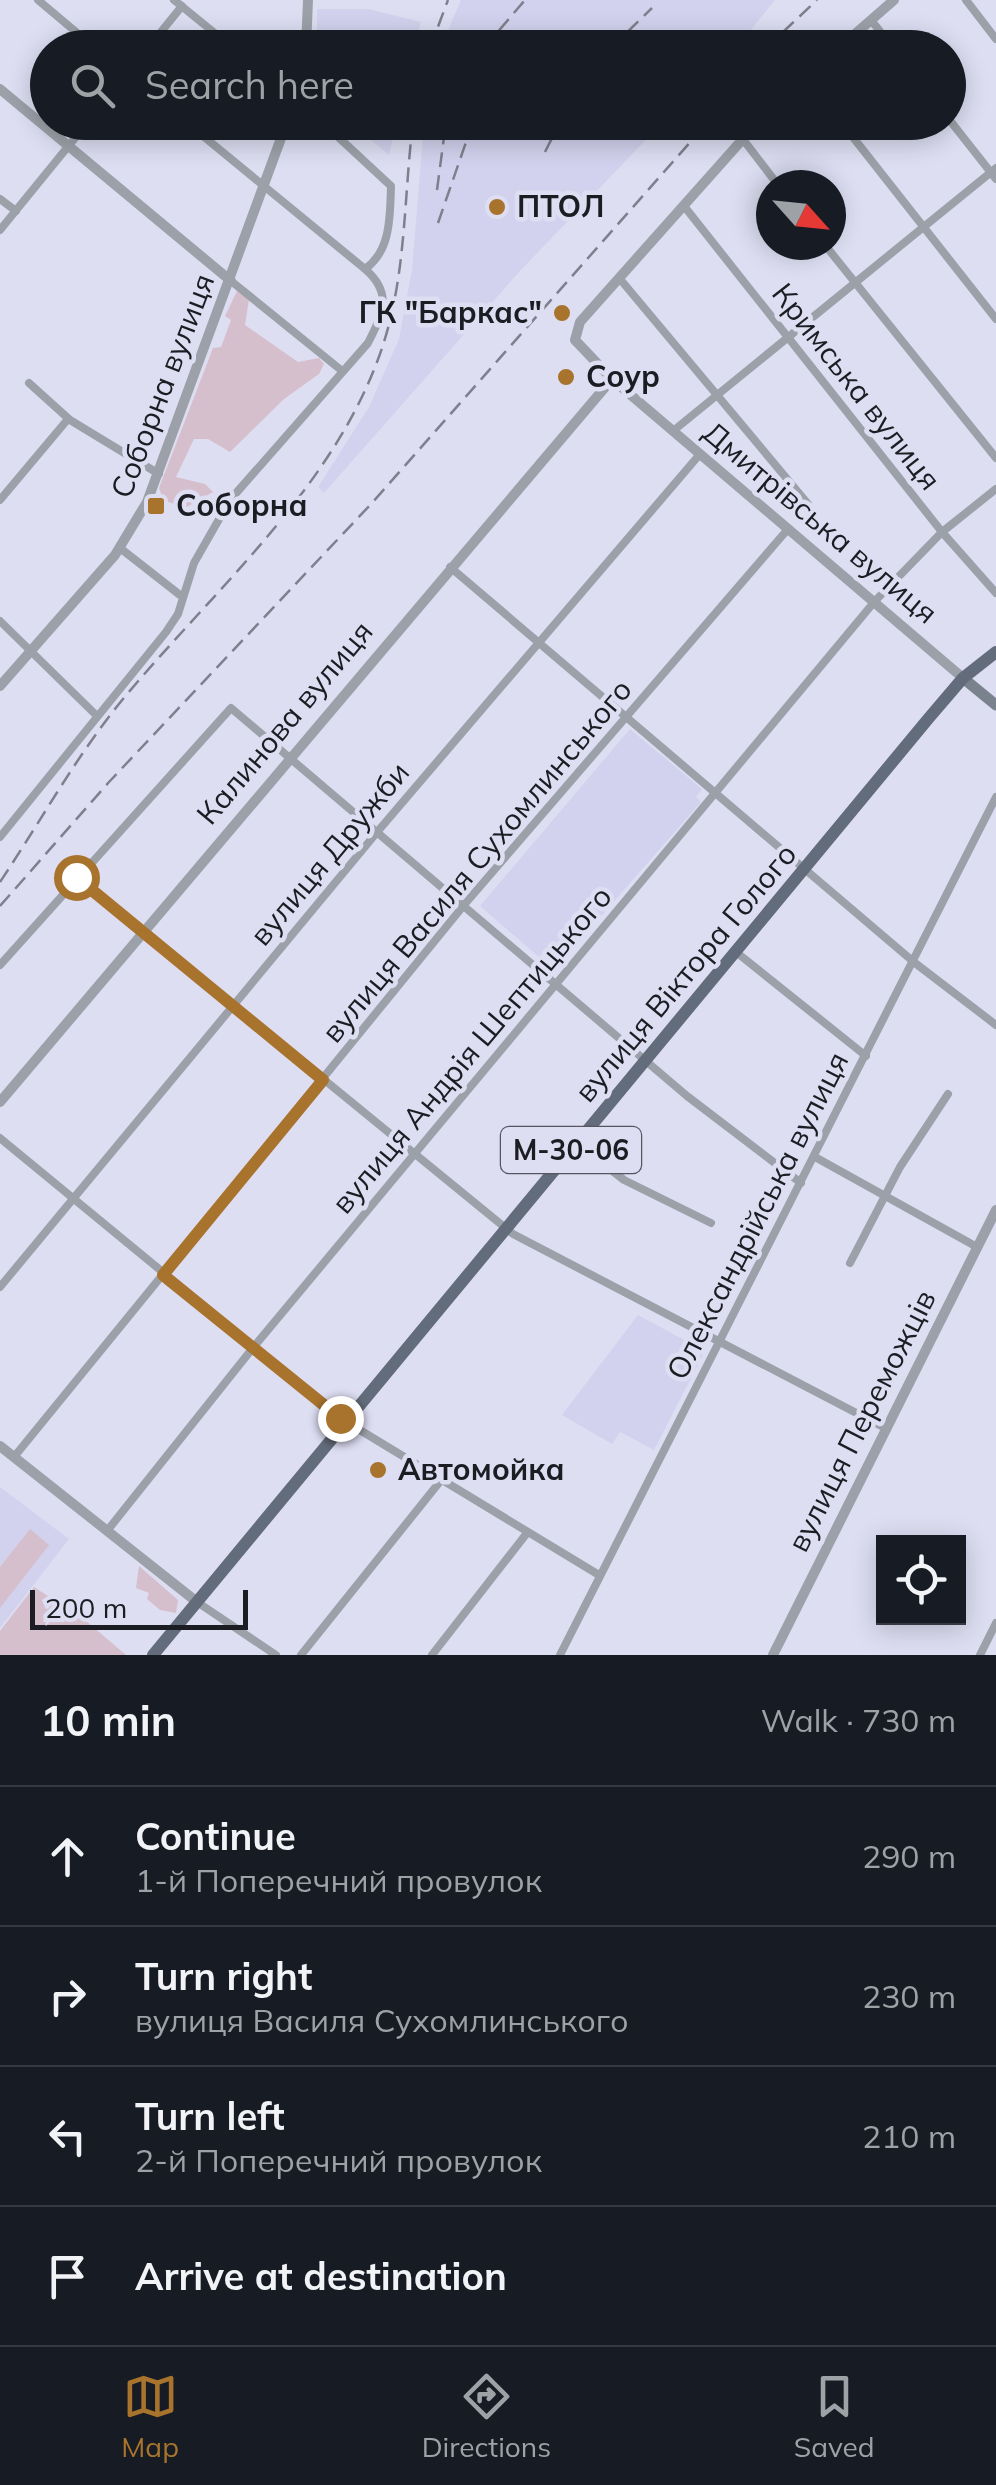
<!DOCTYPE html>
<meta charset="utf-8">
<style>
body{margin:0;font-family:Mulish,sans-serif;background:#20242c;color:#f1f3f6}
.controls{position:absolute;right:30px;bottom:30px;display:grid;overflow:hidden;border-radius:0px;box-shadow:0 5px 25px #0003}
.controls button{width:90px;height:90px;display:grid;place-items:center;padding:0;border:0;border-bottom:2px solid #363941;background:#171b24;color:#f1f3f6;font:50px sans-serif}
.compass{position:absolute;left:756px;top:170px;width:90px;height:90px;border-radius:50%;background:#171b24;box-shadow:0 5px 25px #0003;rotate:117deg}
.scale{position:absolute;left:30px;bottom:25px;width:218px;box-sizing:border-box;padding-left:10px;border:5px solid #1c1c23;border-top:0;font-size:28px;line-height:35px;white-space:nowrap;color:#1c1c23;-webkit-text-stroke:8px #dedef3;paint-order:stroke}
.stop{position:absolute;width:30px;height:30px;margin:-22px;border:8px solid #a8732d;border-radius:50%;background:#fff}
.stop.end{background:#a8732d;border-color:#fff;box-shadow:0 2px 10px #0008}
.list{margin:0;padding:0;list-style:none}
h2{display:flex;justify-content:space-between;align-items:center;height:130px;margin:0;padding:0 40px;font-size:42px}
h2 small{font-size:32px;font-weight:400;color:#9ea1a6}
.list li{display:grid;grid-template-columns:65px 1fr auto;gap:30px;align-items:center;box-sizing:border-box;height:140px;padding:0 40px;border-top:2px solid #363941}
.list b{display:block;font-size:38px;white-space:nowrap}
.list p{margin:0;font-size:32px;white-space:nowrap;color:#9ea1a6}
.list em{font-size:32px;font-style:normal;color:#9ea1a6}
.icon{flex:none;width:55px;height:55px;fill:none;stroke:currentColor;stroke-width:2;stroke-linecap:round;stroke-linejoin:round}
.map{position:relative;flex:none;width:996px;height:1655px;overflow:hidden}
.search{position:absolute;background:#171b24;box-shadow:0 5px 25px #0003;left:30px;right:30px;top:30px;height:110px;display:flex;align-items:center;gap:25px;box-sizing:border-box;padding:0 35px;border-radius:55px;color:#9ea1a6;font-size:38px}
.sheet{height:690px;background:#171b24}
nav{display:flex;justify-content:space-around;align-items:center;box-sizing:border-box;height:140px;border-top:2px solid #363941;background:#171b24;font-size:28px;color:#9ea1a6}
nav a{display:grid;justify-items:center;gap:5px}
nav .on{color:#a8732d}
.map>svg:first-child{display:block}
</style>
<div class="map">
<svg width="996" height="1655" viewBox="0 0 996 1655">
<rect width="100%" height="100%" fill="#dedef3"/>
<g fill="#d2d2ee">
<polygon points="461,0 775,0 737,47 441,47"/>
<polygon points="317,9 369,9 421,22 415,47 317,47"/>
<polygon points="350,123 397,123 389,155"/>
<polygon points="424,123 662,123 520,271 324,493 318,487 369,407 399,339 412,270"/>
<polygon points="630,729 702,789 696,797 701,802 554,970 480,906"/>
<polygon points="638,1315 705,1351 654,1450 620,1432 612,1444 562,1415"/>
<polygon points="0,1487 69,1539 0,1628"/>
</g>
<g fill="#d6bfcc">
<polygon points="237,291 249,299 245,325 298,362 319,358 324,364 319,374 284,399 230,452 208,439 194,439 176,477 205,484 213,492 185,508 163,500 159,488 213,348 221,347 231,320 225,316"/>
<polygon points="30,1529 49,1545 0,1608 0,1567"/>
<polygon points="139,1566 178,1600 176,1613 160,1610 147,1599 149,1593 136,1588"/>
<polygon points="34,1587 85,1620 126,1655 0,1655 0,1631"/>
</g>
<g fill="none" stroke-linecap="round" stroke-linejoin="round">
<g stroke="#9ca1a9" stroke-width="8">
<polyline points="38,0 95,48"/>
<polyline points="174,0 233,48"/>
<polyline points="966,0 996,39"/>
<polyline points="871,20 893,48"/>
<polyline points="148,48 182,6"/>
<polyline points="948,118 996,179"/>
<polyline points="186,122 365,269"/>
<polyline points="841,122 996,319"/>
<polyline points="742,138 778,185"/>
<polyline points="0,199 16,211"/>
<polyline points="684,206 942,532 996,593"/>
<polyline points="0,230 88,122"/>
<polyline points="825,245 996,458"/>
<polyline points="620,279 808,504"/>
<polyline points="231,281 341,370"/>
<polyline points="29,383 70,420 159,474"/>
<polyline points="673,431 996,168"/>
<polyline points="0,500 68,419"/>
<polyline points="120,548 180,595"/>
<polyline points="450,567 915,963 996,1025"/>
<polyline points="0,621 96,715"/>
<path d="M0,837l166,-205 12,-18 16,-51 36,-63 138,-157c15,-30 25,-50 -3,-74 26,-18 25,-53 26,-83l-69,-64"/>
<polyline points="76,877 513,1234 887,1429"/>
<polyline points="736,952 866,1056"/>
<polyline points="0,965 231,708 687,1096 801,1183"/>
<polyline points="0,1138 340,1418 599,1575"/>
<polyline points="577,1143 624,1180 711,1223"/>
<polyline points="815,1157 977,1247"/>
<polyline points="850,1263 900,1167 948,1094"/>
<polyline points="0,1287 378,831 700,454"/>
<polyline points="14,1457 464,905 788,529"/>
<polyline points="107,1531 252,1349 875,601 942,532 996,489"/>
<polyline points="197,1602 276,1655"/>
<polyline points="301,1655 442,1479"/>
<polyline points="432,1655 527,1533"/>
<polyline points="560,1655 996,797"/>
<polyline points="980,1655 996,1623"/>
</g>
<g stroke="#9ca1a9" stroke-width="10">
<polyline points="306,48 308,0"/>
<polyline points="839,48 894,0"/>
<polyline points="0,89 231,281"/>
<polyline points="758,122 580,322 575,340 612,379 963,678"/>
<polyline points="0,686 115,555 147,502 287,122"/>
<polyline points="0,1102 612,379"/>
<polyline points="0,1446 197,1602"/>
<polyline points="773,1655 996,1210"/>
</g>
<polyline stroke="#7a828e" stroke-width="11" points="963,678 996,705"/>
<polyline stroke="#636c7a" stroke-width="12" points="153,1655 928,719 963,678 996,652"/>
<g stroke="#7f7f8d" stroke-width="2.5" stroke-dasharray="15 8" stroke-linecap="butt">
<polyline points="430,48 448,0"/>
<polyline points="460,48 463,33"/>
<polyline points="484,48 525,0"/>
<polyline points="539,48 551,39"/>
<polyline points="611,48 652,8"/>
<polyline points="766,48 817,0"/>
<polyline points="545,152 560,122"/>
<polyline points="437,190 446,122"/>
<polyline points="438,223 473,122"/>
<path d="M0,882c41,-61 76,-126 123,-183 88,-106 204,-205 254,-337 30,-78 26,-159 36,-240"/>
<polyline points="0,906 109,782 372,503 708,122"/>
</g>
</g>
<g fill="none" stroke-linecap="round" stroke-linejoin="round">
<polyline stroke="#a8732d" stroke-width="12" points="76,877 323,1080 163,1275 340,1418"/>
</g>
<g fill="#a8732d" stroke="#dedef3" stroke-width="4">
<circle cx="497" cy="207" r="10"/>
<circle cx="562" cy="313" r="10"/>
<circle cx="566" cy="377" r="10"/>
<rect x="146" y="496" width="20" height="20" rx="5"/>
<circle cx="378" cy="1470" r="10"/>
</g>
<g text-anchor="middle" stroke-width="9" stroke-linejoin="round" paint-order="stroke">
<rect fill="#dedef3" stroke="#565661" stroke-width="2.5" x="501" y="1127" width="140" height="46" rx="8"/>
<g font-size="28" font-weight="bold" fill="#1c1c23">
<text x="571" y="1160">М-30-06</text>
</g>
<g font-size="30" font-weight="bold" fill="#1c1c23" stroke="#dedef3" text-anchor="start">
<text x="517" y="217">ПТОЛ</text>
<text x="542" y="323" text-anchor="end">ГК "Баркас"</text>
<text x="586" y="387">Соур</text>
<text x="176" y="516">Соборна</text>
<text x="398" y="1480">Автомойка</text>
</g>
<g font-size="30" fill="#1c1c23" stroke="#dedef3">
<text transform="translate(163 386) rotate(-69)" y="10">Соборна вулиця</text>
<text transform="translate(856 387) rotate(52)" y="10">Кримська вулиця</text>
<text transform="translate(820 523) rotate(40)" y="10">Дмитрівська вулиця</text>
<text transform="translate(285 723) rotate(-50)" y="10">Калинова вулиця</text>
<text transform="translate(330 854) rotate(-50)" y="10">вулиця Дружби</text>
<text transform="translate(477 861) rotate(-50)" y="10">вулиця Василя Сухомлинського</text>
<text transform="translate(686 973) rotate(-50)" y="10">вулиця Віктора Голого</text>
<text transform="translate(472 1050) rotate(-50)" y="10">вулиця Андрія Шептицького</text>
<text transform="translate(758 1216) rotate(-63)" y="10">Олександрійська вулиця</text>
<text transform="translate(862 1421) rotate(-63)" y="10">вулиця Переможців</text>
</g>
</g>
</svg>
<div class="controls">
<button><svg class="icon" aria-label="locate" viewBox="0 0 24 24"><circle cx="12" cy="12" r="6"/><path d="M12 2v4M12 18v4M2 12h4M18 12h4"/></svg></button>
</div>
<svg class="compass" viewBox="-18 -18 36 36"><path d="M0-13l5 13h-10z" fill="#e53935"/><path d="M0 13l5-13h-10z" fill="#9ea1a6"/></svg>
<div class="scale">200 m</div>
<div class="stop" style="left:76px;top:877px"></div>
<div class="stop end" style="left:340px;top:1418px"></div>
<div class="search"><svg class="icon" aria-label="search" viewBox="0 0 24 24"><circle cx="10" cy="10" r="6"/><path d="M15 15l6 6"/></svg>Search here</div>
</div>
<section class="sheet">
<h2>10 min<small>Walk · 730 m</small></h2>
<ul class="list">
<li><svg class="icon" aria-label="ahead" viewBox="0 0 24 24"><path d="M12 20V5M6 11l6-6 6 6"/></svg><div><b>Continue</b><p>1-й Поперечний провулок</p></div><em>290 m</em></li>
<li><svg class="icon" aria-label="right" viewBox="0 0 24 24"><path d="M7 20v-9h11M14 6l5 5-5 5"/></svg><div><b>Turn right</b><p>вулиця Василя Сухомлинського</p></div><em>230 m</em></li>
<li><svg class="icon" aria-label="left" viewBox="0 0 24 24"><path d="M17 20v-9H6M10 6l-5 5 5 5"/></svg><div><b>Turn left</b><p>2-й Поперечний провулок</p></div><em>210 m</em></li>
<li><svg class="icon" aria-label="arrive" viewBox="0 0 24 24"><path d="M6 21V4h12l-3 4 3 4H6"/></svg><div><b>Arrive at destination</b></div></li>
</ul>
</section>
<nav>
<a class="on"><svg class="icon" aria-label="map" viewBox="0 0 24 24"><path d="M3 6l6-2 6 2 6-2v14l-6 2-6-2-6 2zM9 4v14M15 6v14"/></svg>Map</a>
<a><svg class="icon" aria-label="directions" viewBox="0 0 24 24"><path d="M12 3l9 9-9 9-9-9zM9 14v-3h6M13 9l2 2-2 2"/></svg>Directions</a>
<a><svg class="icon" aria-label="saved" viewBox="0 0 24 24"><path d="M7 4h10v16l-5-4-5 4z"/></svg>Saved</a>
</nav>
